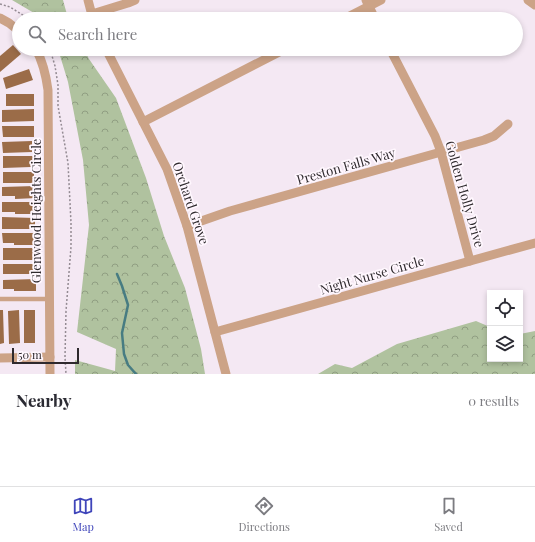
<!DOCTYPE html>
<style>
body{margin:0;font-family:"Playfair Display",serif;background:#f2f2f3;color:#2b2b33}
.controls{position:absolute;right:12px;bottom:12px;display:grid;overflow:hidden;border-radius:0px;box-shadow:0 2px 6px #0003}
.controls button{width:36px;height:36px;display:grid;place-items:center;padding:0;border:0;border-bottom:1px solid #e1e1e2;background:#fff;color:#2b2b33;font:20px sans-serif}
.scale{position:absolute;left:12px;bottom:10px;width:67px;box-sizing:border-box;padding-left:4px;border:2px solid #2e292d;border-top:0;font-size:11px;line-height:14px;white-space:nowrap;color:#2e292d;-webkit-text-stroke:3px #fff7fe;paint-order:stroke}
.list{margin:0;padding:0;list-style:none}
h2{display:flex;justify-content:space-between;align-items:center;height:52px;margin:0;padding:0 16px;font-size:17px}
h2 small{font-size:13px;font-weight:400;color:#7c7c81}
.icon{flex:none;width:22px;height:22px;fill:none;stroke:currentColor;stroke-width:2;stroke-linecap:round;stroke-linejoin:round}
.map{position:relative;flex:none;width:535px;height:374px;overflow:hidden}
.search{position:absolute;background:#fff;box-shadow:0 2px 6px #0003;left:12px;right:12px;top:12px;height:44px;display:flex;align-items:center;gap:10px;box-sizing:border-box;padding:0 14px;border-radius:22px;color:#7c7c81;font-size:15px}
.sheet{height:112px;background:#fff}
nav{display:flex;justify-content:space-around;align-items:center;box-sizing:border-box;height:56px;border-top:1px solid #e1e1e2;background:#fff;font-size:11px;color:#7c7c81}
nav a{display:grid;justify-items:center;gap:2px}
nav .on{color:#3f45ba}
.map>svg:first-child{display:block}
</style>
<div class="map">
<svg width="535" height="374" viewBox="0 0 535 374">
<defs>
<pattern id="forest-crowns" width="20" height="18" patternUnits="userSpaceOnUse"><rect width="20" height="18" fill="#b0c29f"/><path d="M2 6a3 3 0 1 1 6 0M12 15a3 3 0 1 1 6 0" fill="none" stroke="#909e82"/></pattern>
</defs>
<rect width="100%" height="100%" fill="#f4e8f3"/>
<g fill="url(#forest-crowns)">
<polygon points="12,0 63,0 66,11 69,19 40,19 34,13"/>
<polygon points="58,49 84,49 89,59 116,98 146,178 164,236 185,288 201,349 205,374 75,374 75,360 115,371 116,349 77,332 89,225 83,160 68,82"/>
<polygon points="476,321 490,327 490,359 520,359 520,334 535,331 535,374 318,374 335,364 352,368 397,344"/>
</g>
<g fill="none" stroke-linecap="round" stroke-linejoin="round">
<polyline stroke="#477c82" stroke-width="2.5" points="117,274 122,286 128,305 122,333 124,354 128,365 136,374"/>
</g>
<g fill="#9b6c48">
<polygon points="13,45 21,54 0,72 0,56"/>
<polygon points="29,69 33,80 6,89 3,78"/>
<rect x="6" y="94" width="28" height="12"/>
<polygon points="34,109 34,121 2,122 2,110"/>
<polygon points="2,126 34,126 34,137 3,137"/>
<polygon points="32,141 32,152 3,153 2,142"/>
<polygon points="3,156 34,156 34,164 31,164 31,167 3,168"/>
<rect x="3" y="172" width="31" height="11"/>
<polygon points="35,186 36,198 15,199 15,196 2,196 2,187"/>
<polygon points="2,202 35,202 35,214 15,214 15,212 2,212"/>
<polygon points="2,217 35,218 35,229 2,229"/>
<polygon points="2,233 35,233 36,245 14,245 14,243 3,243"/>
<rect x="3" y="248" width="33" height="12"/>
<rect x="3" y="264" width="32" height="10"/>
<polygon points="36,279 36,291 14,291 14,289 3,289 3,280"/>
<polygon points="0,310 3,310 4,343 0,344"/>
<polygon points="19,310 20,343 9,344 8,311"/>
<rect x="24" y="310" width="11" height="33"/>
</g>
<g fill="none" stroke-linecap="round" stroke-linejoin="round">
<g stroke="#948b93" stroke-width="1.5" stroke-dasharray="2 2" stroke-linecap="butt">
<polyline points="0,4 10,7 29,19"/>
<polyline points="50,49 55,66 58,85 58,106 68,163 71,223 71,247 66,311 65,357 66,374"/>
</g>
<polyline stroke="#cca387" stroke-width="4.5" points="0,299 49,299"/>
<g stroke="#cca387" stroke-width="9">
<polyline points="88,0 93,19"/>
<polyline points="366,0 375,19"/>
<polyline points="528,0 535,5"/>
<polyline points="92,14 128,3 135,0"/>
<polyline points="0,18 9,23 19,31"/>
<polyline points="344,19 381,0"/>
<path d="M36,49c7,13 10,26 12,41l2,284"/>
<polyline points="106,49 167,169 187,226 226,374"/>
<polyline points="390,49 435,136 441,152 470,261"/>
<polyline points="143,122 285,49"/>
<polyline points="187,226 230,211 484,140 494,136 508,124"/>
<polyline points="215,332 535,243"/>
<polyline points="0,358 50,357"/>
</g>
</g>
<g text-anchor="middle" stroke-width="3.5" stroke-linejoin="round" paint-order="stroke">
<g font-size="13" fill="#2e292d" stroke="#fff7fe">
<text transform="translate(346 166) rotate(-16)" y="5">Preston Falls Way</text>
<text transform="translate(465 194) rotate(74)" y="5">Golden Holly Drive</text>
<text transform="translate(191 203) rotate(71)" y="5">Orchard Grove</text>
<text transform="translate(36 211) rotate(-90)" y="5">Glenwood Heights Circle</text>
<text transform="translate(372 275) rotate(-16)" y="5">Night Nurse Circle</text>
</g>
</g>
</svg>
<div class="controls">
<button><svg class="icon" aria-label="locate" viewBox="0 0 24 24"><circle cx="12" cy="12" r="6"/><path d="M12 2v4M12 18v4M2 12h4M18 12h4"/></svg></button>
<button><svg class="icon" aria-label="layers" viewBox="0 0 24 24"><path d="M12 4l9 5-9 5-9-5zM3 14l9 5 9-5"/></svg></button>
</div>
<div class="scale">50 m</div>
<div class="search"><svg class="icon" aria-label="search" viewBox="0 0 24 24"><circle cx="10" cy="10" r="6"/><path d="M15 15l6 6"/></svg>Search here</div>
</div>
<section class="sheet">
<h2>Nearby<small>0 results</small></h2>
<ul class="list">
</ul>
</section>
<nav>
<a class="on"><svg class="icon" aria-label="map" viewBox="0 0 24 24"><path d="M3 6l6-2 6 2 6-2v14l-6 2-6-2-6 2zM9 4v14M15 6v14"/></svg>Map</a>
<a><svg class="icon" aria-label="directions" viewBox="0 0 24 24"><path d="M12 3l9 9-9 9-9-9zM9 14v-3h6M13 9l2 2-2 2"/></svg>Directions</a>
<a><svg class="icon" aria-label="saved" viewBox="0 0 24 24"><path d="M7 4h10v16l-5-4-5 4z"/></svg>Saved</a>
</nav>
